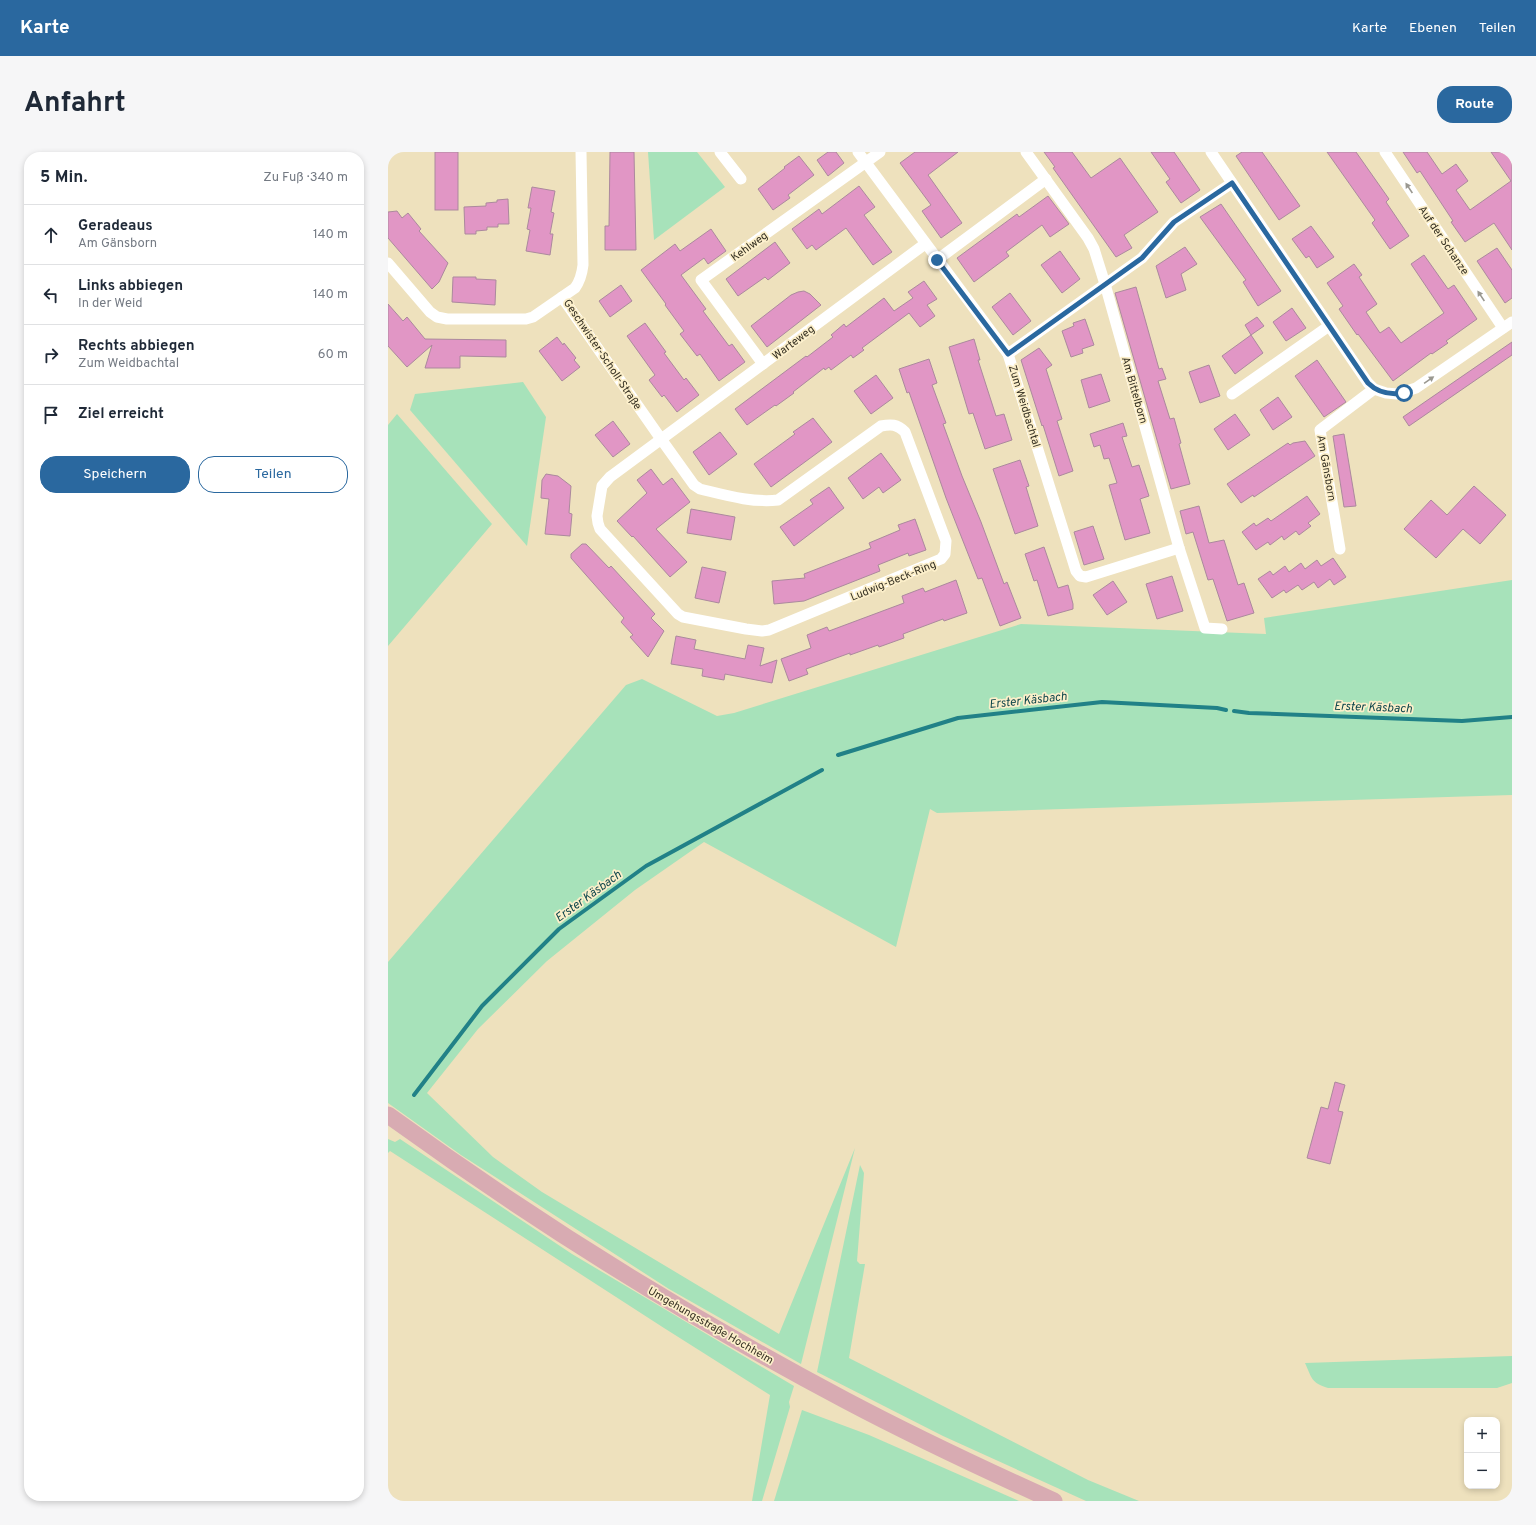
<!DOCTYPE html>
<html lang="de">
<meta charset="utf-8">
<style>
body{margin:0;font-family:Overpass,sans-serif;background:#f6f6f7;color:#1f2937}
.controls{position:absolute;right:12px;bottom:12px;display:grid;overflow:hidden;border-radius:8px;box-shadow:0 2px 6px #0003}
.controls button{width:36px;height:36px;display:grid;place-items:center;padding:0;border:0;border-bottom:1px solid #e0e1e3;background:#fff;color:#1f2937;font:20px sans-serif}
.stop{position:absolute;width:12px;height:12px;margin:-9px;border:3px solid #2a689f;border-radius:50%;background:#fff}
.stop.end{background:#2a689f;border-color:#fff;box-shadow:0 1px 4px #0008}
.list{margin:0;padding:0;list-style:none}
h2{display:flex;justify-content:space-between;align-items:center;height:52px;margin:0;padding:0 16px;font-size:17px}
h2 small{font-size:13px;font-weight:400;color:#747a83}
.list li{display:grid;grid-template-columns:26px 1fr auto;gap:12px;align-items:center;box-sizing:border-box;height:60px;padding:0 16px;border-top:1px solid #e0e1e3}
.list b{display:block;font-size:15px;white-space:nowrap}
.list p{margin:0;font-size:13px;white-space:nowrap;color:#747a83}
.list em{font-size:13px;font-style:normal;color:#747a83}
.actions{display:flex;gap:8px;padding:12px 16px}
.actions a{flex:1;padding:9px 0;border:1px solid #2a689f;border-radius:16px;text-align:center;font-size:14px;color:#2a689f}
.actions .main{background:#2a689f;color:#fff}
.icon{flex:none;width:22px;height:22px;fill:none;stroke:currentColor;stroke-width:2;stroke-linecap:round;stroke-linejoin:round}
.map{position:relative;flex:none;width:1124px;height:1349px;overflow:hidden;border-radius:16px}
header{display:flex;align-items:center;gap:24px;box-sizing:border-box;height:56px;padding:0 20px;background:#2a689f;color:#fff}
header strong{font-size:19px}
nav{display:flex;gap:22px;margin-inline-start:auto;font-size:14px}
.intro{display:flex;align-items:center;justify-content:space-between;box-sizing:border-box;height:96px;padding:0 24px}
h1{margin:0;font-size:28px}
.button{padding:10px 18px;border-radius:16px;background:#2a689f;color:#fff;font-size:14px;font-weight:700}
main{display:flex;gap:24px;padding:0 24px}
aside{flex:1;background:#fff;border-radius:16px;box-shadow:0 2px 6px #0003}
.map>svg:first-child{display:block}
</style>
<header>
<strong>Karte</strong>
<nav><a>Karte</a><a>Ebenen</a><a>Teilen</a></nav>
</header>
<div class="intro"><h1>Anfahrt</h1><a class="button">Route</a></div>
<main>
<aside>
<h2>5 Min.<small>Zu Fuß · 340 m</small></h2>
<ul class="list">
<li><svg class="icon" aria-label="ahead" viewBox="0 0 24 24"><path d="M12 20V5M6 11l6-6 6 6"/></svg><div><b>Geradeaus</b><p>Am Gänsborn</p></div><em>140 m</em></li>
<li><svg class="icon" aria-label="left" viewBox="0 0 24 24"><path d="M17 20v-9H6M10 6l-5 5 5 5"/></svg><div><b>Links abbiegen</b><p>In der Weid</p></div><em>140 m</em></li>
<li><svg class="icon" aria-label="right" viewBox="0 0 24 24"><path d="M7 20v-9h11M14 6l5 5-5 5"/></svg><div><b>Rechts abbiegen</b><p>Zum Weidbachtal</p></div><em>60 m</em></li>
<li><svg class="icon" aria-label="arrive" viewBox="0 0 24 24"><path d="M6 21V4h12l-3 4 3 4H6"/></svg><div><b>Ziel erreicht</b></div></li>
</ul>
<div class="actions"><a class="main">Speichern</a><a>Teilen</a></div>
</aside>
<div class="map">
<svg width="1124" height="1349" viewBox="0 0 1124 1349">
<rect width="100%" height="100%" fill="#eee1bd"/>
<g fill="#a7e2ba">
<polygon points="260,0 309,0 337,35 266,88"/>
<polygon points="135,230 158,265 139,394 22,258 27,242"/>
<polygon points="9,262 104,372 0,494 0,273"/>
<polygon points="1124,428 1124,643 549,661 542,657 508,795 316,690 247,738 159,809 90,877 39,941 105,1005 154,1040 391,1182 467,996 413,1212 281,1137 73,1003 0,951 0,810 238,533 254,527 329,564 346,561 633,472 878,482 876,466"/>
<polygon points="0,987 7,990 12,987 184,1102 406,1234 401,1250 402,1255 374,1349 364,1349 382,1243 276,1176 2,999 0,1001"/>
<polygon points="472,1013 476,1021 469,1109 472,1112 477,1112 461,1206 700,1328 751,1349 698,1349 555,1284 429,1220"/>
<path d="M1124,1204v27l-15,5h-169c-17,-5 -16,-10 -23,-25z"/>
<polygon points="414,1258 481,1283 631,1349 386,1349"/>
</g>
<g fill="none" stroke-linecap="round" stroke-linejoin="round">
<g stroke="#218187" stroke-width="4">
<polyline points="846,559 861,561 1074,569 1124,565"/>
<polyline points="450,603 570,566 714,550 829,556 838,558"/>
<polyline points="26,943 94,854 171,777 258,714 434,618"/>
</g>
</g>
<g fill="#e196c5" stroke="#ab899d">
<rect x="47" y="0" width="23" height="58"/>
<polygon points="222,0 246,0 248,98 217,98 217,74 221,74"/>
<polygon points="440,0 448,0 456,11 440,24 429,8"/>
<polygon points="527,0 570,0 540,23 574,71 553,86 534,59 543,53 512,11"/>
<polygon points="656,0 684,0 703,26 732,6 770,60 736,83 744,96 728,105 665,16 667,15"/>
<polygon points="763,0 786,0 812,38 793,51 778,30 782,27"/>
<polygon points="854,0 874,0 912,54 891,68 848,4"/>
<polygon points="939,0 968,0 1001,47 998,50 1021,84 1002,97 984,71 987,68"/>
<polygon points="1015,0 1039,0 1054,22 1068,12 1080,29 1068,38 1082,58 1123,29 1103,0 1124,0 1124,98 1106,71 1077,90 1063,70 1065,69 1032,19 1029,21"/>
<polygon points="411,4 426,23 400,43 402,46 385,58 370,37 397,16 396,15"/>
<polygon points="471,34 487,55 476,63 504,100 485,113 458,76 428,98 424,93 419,97 404,77 431,57 434,62"/>
<polygon points="144,35 167,39 163,60 166,61 162,82 165,82 162,103 138,99 142,78 139,77 143,56 140,56"/>
<polygon points="660,44 681,72 662,85 654,73 618,100 621,104 586,130 569,106 629,62 631,65"/>
<polygon points="120,47 121,72 110,72 110,75 99,75 99,78 88,79 88,82 77,82 76,55 98,54 98,51 109,50 109,48"/>
<polygon points="833,52 893,139 870,154 855,130 858,128 812,65"/>
<polygon points="9,59 14,66 20,61 33,77 31,79 60,111 51,130 44,137 0,86 0,60"/>
<polygon points="923,74 946,105 929,116 921,104 918,106 904,87"/>
<polygon points="323,77 338,99 320,112 316,106 293,123 318,157 315,159 341,194 344,192 357,210 331,229 312,202 309,204 292,182 296,179 277,153 278,152 253,118 287,92 292,99"/>
<polygon points="387,90 402,111 380,128 377,125 350,144 338,127"/>
<polygon points="797,95 809,112 793,122 798,138 778,146 768,114"/>
<polygon points="1109,96 1124,118 1124,146 1117,151 1089,109"/>
<polygon points="672,99 692,127 674,141 653,113"/>
<polygon points="1036,103 1060,137 1066,133 1089,167 1058,189 1060,191 1044,202 1043,201 1005,229 970,182 969,183 951,157 955,154 939,131 966,112 974,123 971,125 989,152 978,160 992,181 1001,175 1013,191 1056,161 1023,112"/>
<polygon points="65,125 88,125 88,127 108,128 107,153 64,150"/>
<polygon points="536,129 549,147 539,153 547,164 532,175 521,161 474,196 476,198 465,206 463,203 443,218 441,215 437,218 436,216 405,240 406,241 388,254 387,253 359,273 347,257 418,204 419,205 445,185 443,183 456,172 458,175 496,146 506,159 525,146 520,140"/>
<polygon points="233,133 244,149 222,165 211,149"/>
<polygon points="748,135 771,217 774,216 778,227 770,229 782,267 786,266 793,291 791,292 802,332 783,337 727,141"/>
<polygon points="416,139 422,142 433,153 379,195 363,174 403,143 410,140"/>
<polygon points="622,141 643,169 625,183 604,155"/>
<polygon points="0,152 15,169 19,165 37,187 118,188 118,205 72,204 72,216 37,216 44,193 19,215 0,194"/>
<polygon points="904,156 918,176 898,189 885,170"/>
<polygon points="869,165 876,174 863,183 857,173"/>
<polygon points="697,167 706,193 694,197 695,201 683,205 674,179 686,174 685,171"/>
<polygon points="257,171 278,200 276,201 296,228 298,226 311,243 289,260 276,243 274,245 261,228 267,223 239,184"/>
<polygon points="863,183 875,201 847,222 834,204"/>
<polygon points="169,185 175,193 176,191 188,206 186,208 192,215 174,229 151,199"/>
<polygon points="586,187 592,208 590,208 608,264 616,262 624,288 597,297 585,261 581,262 561,195"/>
<polygon points="1124,190 1124,203 1021,274 1015,265"/>
<polygon points="651,196 664,213 658,217 674,267 669,269 685,319 671,324 655,273 654,274 633,208"/>
<polygon points="541,207 549,231 544,233 558,271 555,272 574,324 593,370 616,432 619,430 633,466 612,474 594,426 590,427 558,346 521,240 519,241 511,217"/>
<polygon points="929,208 958,250 936,265 907,224"/>
<polygon points="821,213 832,244 812,251 801,220"/>
<polygon points="713,222 722,249 701,256 693,228"/>
<polygon points="488,223 505,246 483,262 466,239"/>
<polygon points="890,245 904,265 885,278 872,258"/>
<polygon points="847,262 862,283 840,298 826,277"/>
<polygon points="425,266 444,290 383,335 366,312 407,282 405,280"/>
<polygon points="225,269 242,292 225,305 207,283"/>
<polygon points="735,271 739,284 734,285 744,315 751,313 761,344 752,347 762,381 737,388 721,333 729,331 721,306 716,307 712,293 706,295 702,282"/>
<polygon points="332,280 349,302 321,323 305,300"/>
<polygon points="956,282 968,354 956,355 945,284"/>
<polygon points="917,289 927,304 866,345 865,343 853,351 839,332 900,291 902,293 905,291"/>
<polygon points="493,301 513,328 495,341 491,335 475,347 460,326"/>
<polygon points="632,308 641,334 638,335 650,374 627,382 605,317"/>
<polygon points="263,317 275,333 284,326 302,350 268,377 299,410 282,425 245,384 244,385 229,369 259,341 249,328"/>
<polygon points="158,322 170,324 183,334 181,361 184,362 182,384 157,382 161,347 153,346 154,328"/>
<polygon points="1086,334 1118,363 1092,392 1075,377 1048,406 1016,377 1043,348 1059,363"/>
<polygon points="441,335 456,356 406,394 392,375 425,352 422,348"/>
<polygon points="919,344 932,362 920,371 923,374 911,383 908,379 896,388 894,384 882,393 880,390 868,398 854,380 866,371 868,374 880,366 883,369"/>
<polygon points="811,354 821,391 836,388 850,433 856,431 866,461 839,469 825,427 820,428 805,380 798,382 792,359"/>
<polygon points="303,357 347,365 343,388 299,381"/>
<polygon points="527,367 538,398 521,404 520,401 490,413 492,419 416,449 386,452 384,429 417,426 416,422 483,396 481,391 512,378 510,373"/>
<polygon points="705,374 716,407 696,413 686,380"/>
<polygon points="194,392 198,392 221,416 223,414 267,462 263,466 276,479 260,505 242,485 245,483 233,470 236,466 183,406 183,402"/>
<polygon points="656,395 670,436 680,433 685,452 685,457 660,464 649,428 646,429 637,402"/>
<polygon points="945,406 958,425 946,433 942,427 930,436 926,430 914,438 910,433 898,441 896,438 884,446 870,427 882,419 885,423 897,414 901,420 913,411 917,417 929,408 933,414"/>
<polygon points="314,415 338,420 331,451 307,446"/>
<polygon points="784,424 795,459 769,467 758,432"/>
<polygon points="568,428 579,461 556,469 555,467 515,482 516,486 491,495 490,493 462,503 462,501 418,517 420,522 401,529 393,507 423,496 419,483 439,475 441,479 516,451 514,444 535,436 537,440"/>
<polygon points="725,429 739,450 719,463 705,443"/>
<polygon points="288,484 308,488 306,497 357,507 360,493 376,496 372,514 389,508 384,531 337,522 336,528 314,524 315,517 283,512"/>
<polygon points="947,930 957,933 950,959 955,960 942,1012 919,1006 933,955 940,957"/>
</g>
<g fill="none" stroke-linecap="round" stroke-linejoin="round">
<g stroke="#fff" stroke-width="11">
<polyline points="332,0 353,27"/>
<polyline points="470,0 620,202 688,419 692,424 698,425 791,396"/>
<polyline points="638,0 700,86 706,97 717,132 791,396 817,476 834,477"/>
<polyline points="823,0 980,231 986,237 998,241 1009,242 1028,236 1124,170"/>
<polyline points="997,0 1115,176"/>
<polyline points="549,108 658,27"/>
<path d="M0,111l42,49 7,5 10,2h79l7,-2 42,-29c5,-7 7,-14 8,-23l-2,-113"/>
<path d="M174,145l99,142 33,46 6,4c25,6 52,14 78,11l103,-74c10,-2 16,-2 24,6l41,109 -1,13 -4,5 -172,71 -7,1 -16,-2 -63,-12 -5,-3 -78,-85 -2,-6 -1,-7 5,-30 8,-9 315,-233"/>
<polyline points="620,202 754,106 786,70 844,31"/>
<polyline points="375,212 313,128 492,0"/>
<polyline points="844,242 941,174"/>
<polyline points="952,397 932,278 986,237"/>
</g>
<path stroke="#d8abb2" stroke-width="17" d="M0,963c146,106 298,201 457,285 68,36 138,69 209,101"/>
</g>
<defs><path id="oneway-solid" d="M-6-.8H1V-3.2L6.5 0L1 3.2V.8H-6Z"/></defs>
<g fill="#9a9890">
<use href="#oneway-solid" transform="translate(1021 36) rotate(-124)"/>
<use href="#oneway-solid" transform="translate(1093 144) rotate(-124)"/>
<use href="#oneway-solid" transform="translate(1041 228) rotate(-35)"/>
</g>
<g fill="none" stroke-linecap="round" stroke-linejoin="round">
<path stroke="#2a689f" stroke-width="5" d="M549,108l71,94 134,-96 32,-36 58,-39 136,200c10,10 23,12 36,10"/>
</g>
<g text-anchor="middle" stroke-width="3.5" stroke-linejoin="round" paint-order="stroke">
<g font-size="11" fill="#353022" stroke="#fcefca">
<text transform="translate(1056 88) rotate(56)" y="4">Auf der Schanze</text>
<text transform="translate(361 94) rotate(-36)" y="4">Kehlweg</text>
<text transform="translate(405 190) rotate(-37)" y="4">Warteweg</text>
<text transform="translate(215 202) rotate(56)" y="4">Geschwister-Scholl-Straße</text>
<text transform="translate(747 238) rotate(74)" y="4">Am Bittelborn</text>
<text transform="translate(637 254) rotate(73)" y="4">Zum Weidbachtal</text>
<text transform="translate(939 316) rotate(80)" y="4">Am Gänsborn</text>
<text transform="translate(505 428) rotate(-22)" y="4">Ludwig-Beck-Ring</text>
<text transform="translate(323 1173) rotate(30)" y="4">Umgehungsstraße Hochheim</text>
</g>
<g font-size="12" font-style="italic" fill="#0d454b" stroke="#fcefca">
<text transform="translate(640 548) rotate(-6)" y="4">Erster Käsbach</text>
<text transform="translate(985 555) rotate(2)" y="4">Erster Käsbach</text>
<text transform="translate(200 744) rotate(-36)" y="4">Erster Käsbach</text>
</g>
</g>
</svg>
<div class="controls">
<button>+</button>
<button>−</button>
</div>
<div class="stop" style="left:1016px;top:241px"></div>
<div class="stop end" style="left:549px;top:108px"></div>
</div>
</main>
